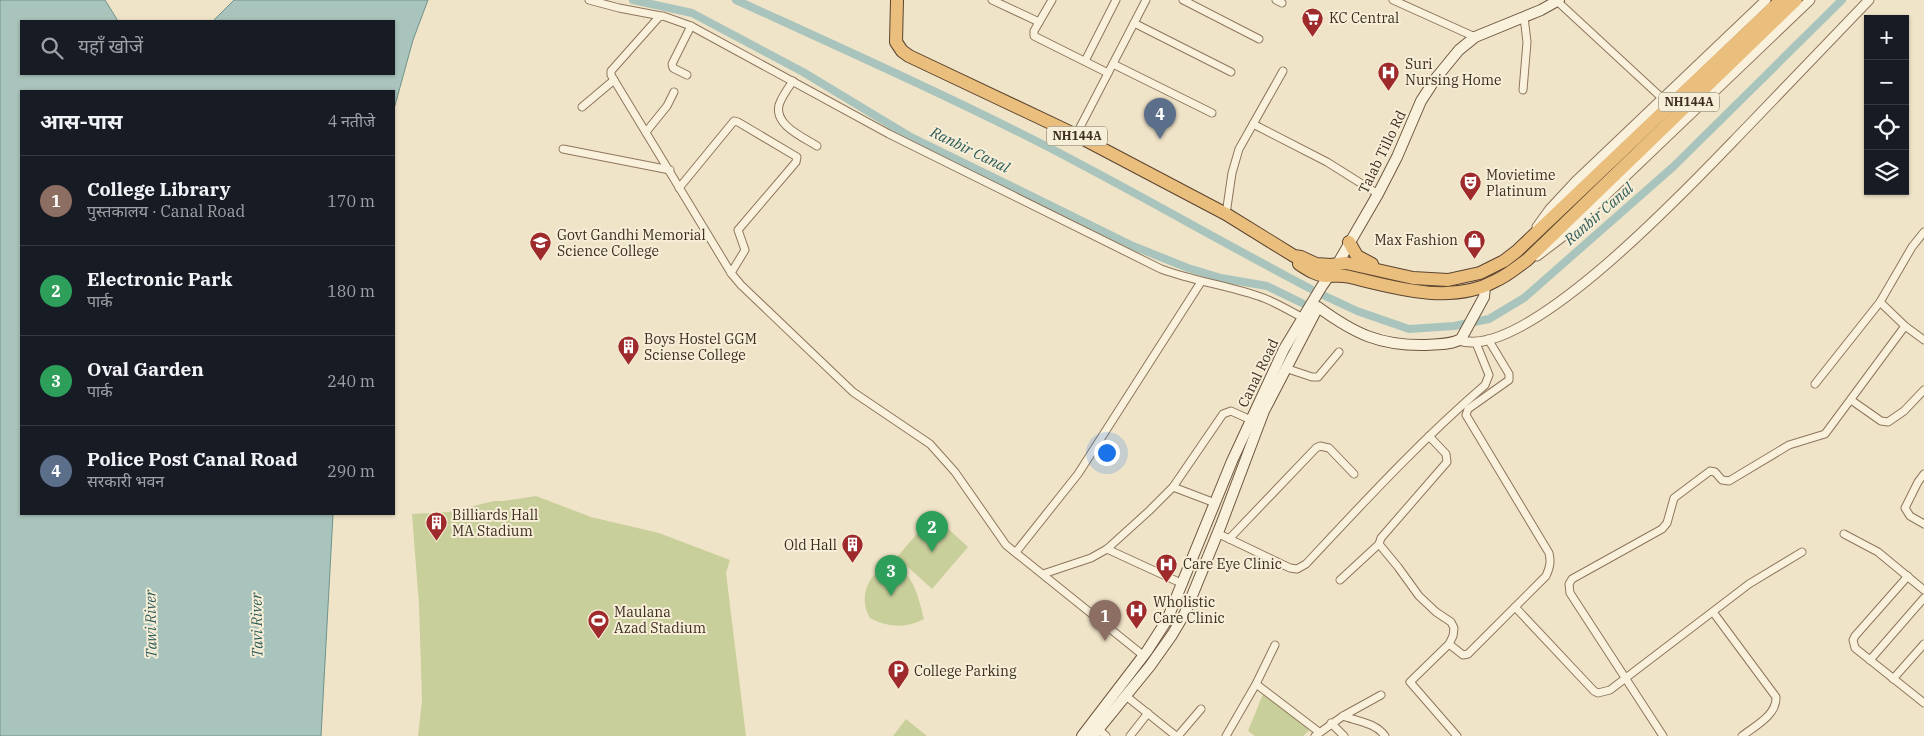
<!DOCTYPE html>
<html lang="hi">
<meta charset="utf-8">
<style>
body{margin:0;font-family:"IBM Plex Serif","Noto Sans Devanagari",serif;background:#20242c;color:#f1f3f6}
.controls{position:absolute;right:15px;top:15px;display:grid;overflow:hidden;border-radius:0px;box-shadow:0 1px 4px #0004}
.controls button{width:45px;height:45px;display:grid;place-items:center;padding:0;border:0;border-bottom:1px solid #363941;background:#171b24;color:#f1f3f6;font:25px sans-serif}
.you{position:absolute;left:1106px;top:452px;width:18px;height:18px;margin:-12px;border:4px solid #fff;border-radius:50%;background:#1a73e8;box-shadow:0 0 0 8px #1a73e833}
.badge{display:grid;place-items:center;width:32px;height:32px;border-radius:50%;background:#1a73e8;color:#fff;font-size:16px;font-weight:700}
.pin{position:absolute;translate:-50% -41px;filter:drop-shadow(0 1px 2px #0008)}
.pin::after{content:'';position:absolute;top:26px;width:18px;height:15px;background:inherit;clip-path:polygon(0 0,100% 0,50% 100%)}
.list{margin:0;padding:0;list-style:none}
h2{display:flex;justify-content:space-between;align-items:center;height:65px;margin:0;padding:0 20px;font-size:21px}
h2 small{font-size:16px;font-weight:400;color:#9ea1a6}
.list li{display:grid;grid-template-columns:32px 1fr auto;gap:15px;align-items:center;box-sizing:border-box;height:90px;padding:0 20px;border-top:1px solid #363941}
.list b{display:block;font-size:19px;white-space:nowrap}
.list p{margin:0;font-size:16px;white-space:nowrap;color:#9ea1a6}
.list em{font-size:16px;font-style:normal;color:#9ea1a6}
.icon{flex:none;width:28px;height:28px;fill:none;stroke:currentColor;stroke-width:2;stroke-linecap:round;stroke-linejoin:round}
.map{position:relative;flex:none;width:1924px;height:736px;overflow:hidden}
.search{position:absolute;background:#171b24;box-shadow:0 1px 4px #0004;left:20px;top:20px;width:375px;height:55px;display:flex;align-items:center;gap:12px;box-sizing:border-box;padding:0 18px;border-radius:0px;color:#9ea1a6;font-size:19px}
.panel{position:absolute;background:#171b24;box-shadow:0 1px 4px #0004;left:20px;top:90px;width:375px;height:425px;border-radius:0px}
.map>svg:first-child{display:block}
</style>
<div class="map">
<svg width="1924" height="736" viewBox="0 0 1924 736">
<rect width="100%" height="100%" fill="#f0e4c8"/>
<g fill="#c9cf9b">
<polygon points="536,496 591,517 659,533 730,560 726,573 746,736 418,736 422,701 419,605 412,514 448,512 494,501 503,501"/>
<polygon points="933,515 968,547 932,589 897,557"/>
<path d="M885,566c27,-4 34,34 39,53 -18,10 -37,8 -54,-1 -11,-20 -4,-40 15,-52z"/>
<polygon points="1265,689 1315,725 1303,736 1255,736 1248,731"/>
<polygon points="906,719 927,736 893,736"/>
</g>
<polygon fill="#a9c4bc" stroke="#6f938a" points="0,0 105,0 118,21 21,21 21,74 394,74 394,21 213,21 234,0 428,0 413,40 394,109 394,91 21,91 21,514 333,514 321,736 0,736"/>
<g fill="none" stroke-linecap="round" stroke-linejoin="round">
<g stroke="#a9c4bc" stroke-width="8">
<polyline points="633,0 692,13 803,72 909,136 1133,246 1188,268 1221,278 1267,286 1304,304"/>
<path d="M736,0c105,48 210,95 312,147 89,46 175,96 263,142"/>
<polyline points="1325,296 1357,311 1409,329 1454,326 1489,319 1524,298 1673,167 1842,0"/>
</g>
<defs>
<g id="minor">
<polyline points="589,0 619,8 661,16"/>
<polyline points="992,0 1039,22"/>
<polyline points="1052,0 1034,31 1034,36 1108,73"/>
<polyline points="1183,0 1259,39"/>
<polyline points="1276,0 1282,3"/>
<polyline points="1393,0 1475,37"/>
<polyline points="1557,1 1663,99"/>
<polyline points="1134,23 1231,72"/>
<polyline points="1085,61 1116,0"/>
<polyline points="1113,64 1212,113"/>
<polyline points="687,75 673,68 672,64 691,26"/>
<path d="M793,81c-5,7 -11,15 -14,24 -5,20 24,32 38,41"/>
<polyline points="1523,90 1527,42 1524,17"/>
<polyline points="582,107 614,80"/>
<polyline points="1253,124 1327,162 1378,194"/>
<polyline points="646,132 667,106 674,92"/>
<polyline points="1076,135 1146,0"/>
<polyline points="563,149 670,170"/>
<polyline points="679,188 734,121 738,122 797,157 796,162 738,230 745,250 731,273"/>
<polyline points="1226,214 1232,173 1239,149 1283,71"/>
<polyline points="1880,302 1905,326 1924,340"/>
<polyline points="1285,368 1312,377 1318,377 1339,352"/>
<polyline points="1815,384 1880,302 1912,247 1924,232"/>
<polyline points="1851,400 1881,421 1888,422 1904,411 1924,390"/>
<polyline points="1429,436 1446,454 1447,462 1381,538 1379,544 1398,567 1419,596 1436,612 1451,622 1454,628 1453,636 1449,644 1410,682 1457,736"/>
<polyline points="1924,474 1918,482 1905,508 1910,516 1924,524"/>
<polyline points="1173,487 1215,503"/>
<path d="M1217,533l73,35 7,1 9,-5c58,-62 115,-124 179,-179l4,-10 -13,-32"/>
<polyline points="1844,534 1878,552 1924,590"/>
<polyline points="1229,539 1316,448 1320,446 1329,448 1354,474"/>
<polyline points="1107,549 1183,584"/>
<polyline points="1016,552 1078,474 1201,282"/>
<polyline points="1043,574 1091,558 1107,549 1149,511 1173,487 1223,414 1231,411 1251,420"/>
<polyline points="1908,576 1855,636 1853,640 1855,648 1924,703"/>
<polyline points="1340,580 1379,544"/>
<polyline points="1515,607 1594,691 1598,693 1610,690 1749,584 1802,552"/>
<path d="M1713,612l63,85c1,18 -21,29 -34,39"/>
<path d="M1449,644l14,11 5,-1 78,-78c4,-9 5,-14 3,-23l-83,-138 2,-6 41,-29v-6l-21,-35"/>
<path d="M1144,656l-138,-111 -51,-73 -25,-28 -77,-52 -112,-107 -10,-12 -120,-198v-4l48,-54 4,-1 28,10 198,108 272,135c32,12 65,16 97,27 16,5 30,14 45,22"/>
<polyline points="1870,660 1924,598"/>
<polyline points="1893,679 1924,644"/>
<polyline points="1256,684 1319,732"/>
<polyline points="1126,696 1176,736"/>
<path d="M1343,716c14,5 33,7 42,20"/>
<polyline points="1331,723 1344,736"/>
<polyline points="1098,729 1106,736"/>
<polyline points="1130,736 1148,713"/>
<polyline points="1178,736 1201,709"/>
<polyline points="1226,736 1256,684 1275,645"/>
<polyline points="1315,736 1343,716 1381,695"/>
<polyline points="1663,736 1570,593 1569,584 1572,579 1662,529 1667,523 1674,498 1710,471 1715,472 1722,480 1729,481 1789,445 1825,434 1905,326"/>
</g>
<g id="tertiary">
<polyline points="1537,227 1550,209 1575,182 1766,0"/>
<polyline points="1537,256 1562,237 1810,0"/>
<path d="M1459,340c68,24 242,-166 289,-214 40,-42 81,-84 121,-126"/>
</g>
<g id="secondary">
<polyline points="1082,736 1147,651 1167,620 1232,461 1284,349 1322,286 1338,263 1378,194 1397,157 1421,101 1436,78 1459,50 1475,37 1541,10 1559,0"/>
<path d="M1093,736l57,-70 22,-31 13,-22 36,-88 43,-114 54,-104c37,27 62,39 108,38 11,-1 25,0 35,-6l23,-42 1,-11"/>
</g>
<g id="trunk">
<polyline points="897,0 896,42 902,51 909,56 1076,135 1226,214 1294,256 1301,257 1316,264 1331,265 1346,263 1413,278 1448,280 1480,273 1504,261 1517,251 1781,0"/>
<polyline points="1349,242 1357,256 1372,264"/>
<path d="M1299,264c8,5 18,12 28,12 8,0 15,-1 23,1 45,11 101,28 145,4 12,-5 22,-14 32,-21l269,-260"/>
</g>
</defs>
<use href="#minor" stroke="#8d765c" stroke-width="9"/>
<use href="#tertiary" stroke="#8d765c" stroke-width="11"/>
<use href="#secondary" stroke="#6f573f" stroke-width="12"/>
<use href="#trunk" stroke="#5b4430" stroke-width="14"/>
<use href="#minor" stroke="#faf1dc" stroke-width="7"/>
<use href="#tertiary" stroke="#faf1dc" stroke-width="9"/>
<use href="#secondary" stroke="#faf1dc" stroke-width="10"/>
<use href="#trunk" stroke="#eabe7c" stroke-width="12"/>
</g>
<defs>
<symbol id="supermarket-pin" viewBox="-11 -11 22 30"><path d="M0 17L-7.5 6A9.5 9.5 0 1 1 7.5 6Z" fill="#9e2a2b" stroke="#f7eed8"/><path d="M-6-5.5h2.5l.6 2H6L4.5 2H-2.5L-4.4-4H-6ZM-1.5 3.2a1.3 1.3 0 1 0 .1 0ZM3 3.2a1.3 1.3 0 1 0 .1 0Z" fill="#fff"/></symbol>
<symbol id="hospital-pin" viewBox="-11 -11 22 30"><path d="M0 17L-7.5 6A9.5 9.5 0 1 1 7.5 6Z" fill="#9e2a2b" stroke="#f7eed8"/><path d="M-5-5h3v3.5h4V-5h3V5h-3V1.5h-4V5h-3Z" fill="#fff"/></symbol>
<symbol id="theatre-pin" viewBox="-11 -11 22 30"><path d="M0 17L-7.5 6A9.5 9.5 0 1 1 7.5 6Z" fill="#9e2a2b" stroke="#f7eed8"/><path d="M-5-5.5Q0-4 5-5.5V0Q5 5 0 6Q-5 5-5 0ZM-3.3-2.5H-1v1.5H-3.3ZM1-2.5H3.3v1.5H1ZM-2.8 1Q0 5.5 2.8 1Z" fill="#fff"/></symbol>
<symbol id="shop-pin" viewBox="-11 -11 22 30"><path d="M0 17L-7.5 6A9.5 9.5 0 1 1 7.5 6Z" fill="#9e2a2b" stroke="#f7eed8"/><path d="M-5-2.5h2.3a2.7 3.5 0 0 1 5.4 0H5L5.5 6h-11ZM-1.5-2.5h3a1.5 2.3 0 0 0-3 0Z" fill="#fff"/></symbol>
<symbol id="university-pin" viewBox="-11 -11 22 30"><path d="M0 17L-7.5 6A9.5 9.5 0 1 1 7.5 6Z" fill="#9e2a2b" stroke="#f7eed8"/><path d="M0-5L7-2L0 1L-7-2ZM-4 1L0 2.5L4 1V4Q0 6-4 4Z" fill="#fff"/></symbol>
<symbol id="building-pin" viewBox="-11 -11 22 30"><path d="M0 17L-7.5 6A9.5 9.5 0 1 1 7.5 6Z" fill="#9e2a2b" stroke="#f7eed8"/><path d="M-4-6H4V6H1V3H-1V6H-4ZM-2.5-4.3h1.7v1.8h-1.7ZM.8-4.3h1.7v1.8H.8ZM-2.5-1h1.7V.8h-1.7ZM.8-1h1.7V.8H.8Z" fill="#fff"/></symbol>
<symbol id="stadium-pin" viewBox="-11 -11 22 30"><path d="M0 17L-7.5 6A9.5 9.5 0 1 1 7.5 6Z" fill="#9e2a2b" stroke="#f7eed8"/><path d="M0-5a6.5 5 0 1 0 0 10a6.5 5 0 1 0 0-10ZM-3.5-1.8h7v3.6h-7Z" fill="#fff"/></symbol>
<symbol id="parking-pin" viewBox="-11 -11 22 30"><path d="M0 17L-7.5 6A9.5 9.5 0 1 1 7.5 6Z" fill="#9e2a2b" stroke="#f7eed8"/><path d="M-3.5-5.5H1a3.5 3.5 0 0 1 0 7H-1V5.5H-3.5ZM-1-3.4V-.6H.8a1.4 1.4 0 0 0 0-2.8Z" fill="#fff"/></symbol>
</defs>
<g fill-rule="evenodd">
<use href="#supermarket-pin" x="1300" y="6" width="25" height="34"/>
<use href="#hospital-pin" x="1376" y="60" width="25" height="34"/>
<use href="#theatre-pin" x="1458" y="170" width="25" height="34"/>
<use href="#shop-pin" x="1462" y="228" width="25" height="34"/>
<use href="#university-pin" x="528" y="230" width="25" height="34"/>
<use href="#building-pin" x="616" y="334" width="25" height="34"/>
<use href="#building-pin" x="424" y="510" width="25" height="34"/>
<use href="#building-pin" x="840" y="532" width="25" height="34"/>
<use href="#hospital-pin" x="1154" y="552" width="25" height="34"/>
<use href="#hospital-pin" x="1124" y="598" width="25" height="34"/>
<use href="#stadium-pin" x="586" y="608" width="25" height="34"/>
<use href="#parking-pin" x="886" y="658" width="25" height="34"/>
</g>
<g text-anchor="middle" stroke-width="4" stroke-linejoin="round" paint-order="stroke">
<g fill="#f7eed8" stroke="#756857" stroke-width="1">
<rect x="1659" y="92.5" width="60" height="19" rx="4"/>
<rect x="1047" y="126.5" width="60" height="19" rx="4"/>
</g>
<g font-size="12" font-weight="bold" fill="#3d2e20">
<text x="1689" y="106">NH144A</text>
<text x="1077" y="140">NH144A</text>
</g>
<g font-size="14" fill="#3d2e20" stroke="#f7eed8" text-anchor="start">
<text x="1329" y="23">KC Central</text>
<text x="1405" y="69">Suri<tspan x="1405" dy="16">Nursing Home</tspan></text>
<text x="1486" y="180">Movietime<tspan x="1486" dy="16">Platinum</tspan></text>
<text x="557" y="240">Govt Gandhi Memorial<tspan x="557" dy="16">Science College</tspan></text>
<text x="1458" y="245" text-anchor="end">Max Fashion</text>
<text x="644" y="344">Boys Hostel GGM<tspan x="644" dy="16">Sciense College</tspan></text>
<text x="452" y="520">Billiards Hall<tspan x="452" dy="16">MA Stadium</tspan></text>
<text x="837" y="550" text-anchor="end">Old Hall</text>
<text x="1183" y="569">Care Eye Clinic</text>
<text x="1153" y="607">Wholistic<tspan x="1153" dy="16">Care Clinic</tspan></text>
<text x="614" y="617">Maulana<tspan x="614" dy="16">Azad Stadium</tspan></text>
<text x="914" y="676">College Parking</text>
</g>
<g font-size="14" fill="#3d2e20" stroke="#f7eed8">
<text transform="translate(1382 152) rotate(-64)" y="5">Talab Tillo Rd</text>
<text transform="translate(1258 373) rotate(-64)" y="5">Canal Road</text>
</g>
<g font-size="15" font-style="italic" fill="#2f5d5a" stroke="#f7eed8">
<text transform="translate(970 150) rotate(26)" y="5">Ranbir Canal</text>
<text transform="translate(1599 214) rotate(-41)" y="5">Ranbir Canal</text>
<text transform="translate(151 624) rotate(-91)" y="5">Tawi River</text>
<text transform="translate(257 625) rotate(-91)" y="5">Tavi River</text>
</g>
</g>
</svg>
<div class="controls">
<button>+</button>
<button>−</button>
<button><svg class="icon" aria-label="locate" viewBox="0 0 24 24"><circle cx="12" cy="12" r="6"/><path d="M12 2v4M12 18v4M2 12h4M18 12h4"/></svg></button>
<button><svg class="icon" aria-label="layers" viewBox="0 0 24 24"><path d="M12 4l9 5-9 5-9-5zM3 14l9 5 9-5"/></svg></button>
</div>
<div class="you"></div>
<div class="pin badge" style="left:1105px;top:641px;background:#8d6e63">1</div>
<div class="pin badge" style="left:932px;top:552px;background:#2e9e5b">2</div>
<div class="pin badge" style="left:891px;top:596px;background:#2e9e5b">3</div>
<div class="pin badge" style="left:1160px;top:139px;background:#5c6f8a">4</div>
<div class="search"><svg class="icon" aria-label="search" viewBox="0 0 24 24"><circle cx="10" cy="10" r="6"/><path d="M15 15l6 6"/></svg>यहाँ खोजें</div>
<section class="panel">
<h2>आस-पास<small>4 नतीजे</small></h2>
<ul class="list">
<li><span class="badge" style="background:#8d6e63">1</span><div><b>College Library</b><p>पुस्तकालय · Canal Road</p></div><em>170 m</em></li>
<li><span class="badge" style="background:#2e9e5b">2</span><div><b>Electronic Park</b><p>पार्क</p></div><em>180 m</em></li>
<li><span class="badge" style="background:#2e9e5b">3</span><div><b>Oval Garden</b><p>पार्क</p></div><em>240 m</em></li>
<li><span class="badge" style="background:#5c6f8a">4</span><div><b>Police Post Canal Road</b><p>सरकारी भवन</p></div><em>290 m</em></li>
</ul>
</section>
</div>
